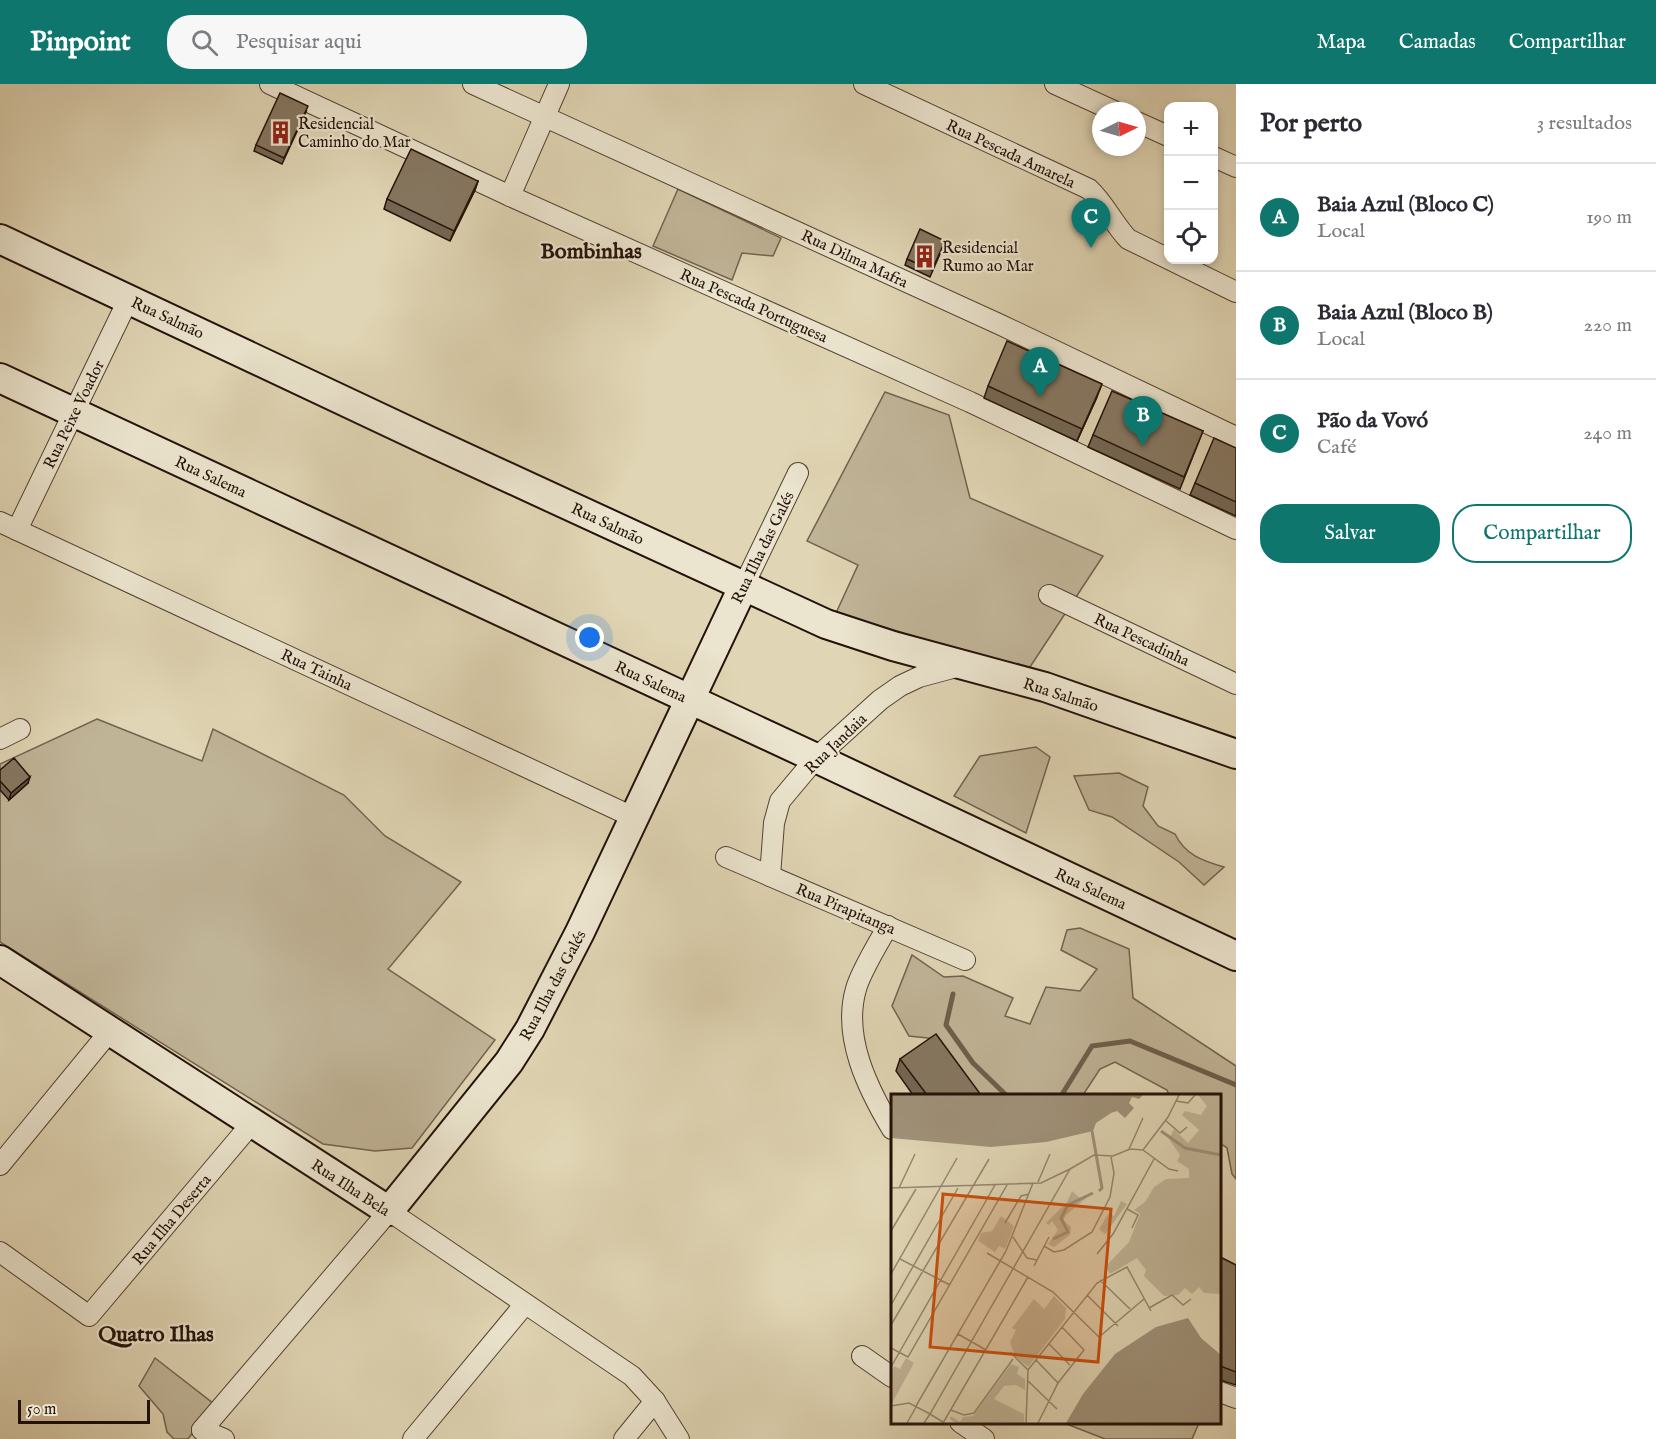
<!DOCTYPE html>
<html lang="pt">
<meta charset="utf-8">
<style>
body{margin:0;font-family:"IM FELL English",serif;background:#f7f7f7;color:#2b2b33}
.controls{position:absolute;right:18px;top:18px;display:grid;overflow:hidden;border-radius:12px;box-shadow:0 3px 9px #0003}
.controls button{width:54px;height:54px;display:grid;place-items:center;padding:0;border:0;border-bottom:2px solid #e1e1e2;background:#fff;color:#2b2b33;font:30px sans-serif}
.compass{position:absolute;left:1092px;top:18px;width:54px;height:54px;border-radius:50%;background:#fff;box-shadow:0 3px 9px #0003;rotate:85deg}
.scale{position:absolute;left:18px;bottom:15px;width:132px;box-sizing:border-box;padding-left:6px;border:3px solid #241108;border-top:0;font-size:16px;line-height:21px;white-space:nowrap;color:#241108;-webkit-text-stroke:4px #ebe4ce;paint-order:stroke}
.you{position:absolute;left:590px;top:554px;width:21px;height:21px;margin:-15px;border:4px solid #fff;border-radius:50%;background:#1a73e8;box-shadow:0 0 0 9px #1a73e833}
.badge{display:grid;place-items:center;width:39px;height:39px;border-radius:50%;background:#0f766e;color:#fff;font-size:20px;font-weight:700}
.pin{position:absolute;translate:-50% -50px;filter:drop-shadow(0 2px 3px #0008)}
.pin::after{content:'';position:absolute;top:32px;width:21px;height:18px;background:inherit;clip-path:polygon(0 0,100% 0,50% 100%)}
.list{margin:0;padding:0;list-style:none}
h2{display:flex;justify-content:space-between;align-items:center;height:78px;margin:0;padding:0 24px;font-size:26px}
h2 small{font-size:20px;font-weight:400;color:#7c7c81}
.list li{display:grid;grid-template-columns:39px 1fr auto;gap:18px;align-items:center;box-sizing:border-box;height:108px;padding:0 24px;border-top:2px solid #e1e1e2}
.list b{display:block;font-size:22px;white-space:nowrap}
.list p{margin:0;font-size:20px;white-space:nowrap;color:#7c7c81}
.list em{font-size:20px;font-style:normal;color:#7c7c81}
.actions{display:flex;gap:12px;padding:18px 24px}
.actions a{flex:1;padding:14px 0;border:2px solid #0f766e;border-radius:24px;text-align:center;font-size:21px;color:#0f766e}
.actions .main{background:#0f766e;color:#fff}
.icon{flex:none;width:33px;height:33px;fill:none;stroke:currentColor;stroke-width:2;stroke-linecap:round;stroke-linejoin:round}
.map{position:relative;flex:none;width:1236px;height:1355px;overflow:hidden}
header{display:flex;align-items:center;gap:36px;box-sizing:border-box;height:84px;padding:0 30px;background:#0f766e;color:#fff}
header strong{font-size:28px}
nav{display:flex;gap:33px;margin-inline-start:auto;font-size:21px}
.search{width:420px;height:54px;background:#f7f7f7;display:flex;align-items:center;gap:15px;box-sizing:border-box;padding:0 21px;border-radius:24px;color:#7c7c81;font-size:22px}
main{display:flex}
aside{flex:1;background:#fff}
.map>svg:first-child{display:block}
</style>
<header>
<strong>Pinpoint</strong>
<div class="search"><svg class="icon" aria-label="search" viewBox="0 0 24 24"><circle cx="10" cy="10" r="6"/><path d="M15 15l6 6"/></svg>Pesquisar aqui</div>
<nav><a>Mapa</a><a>Camadas</a><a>Compartilhar</a></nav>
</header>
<main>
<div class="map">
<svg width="1236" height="1355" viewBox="0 0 1236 1355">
<rect width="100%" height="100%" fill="#e0d5b4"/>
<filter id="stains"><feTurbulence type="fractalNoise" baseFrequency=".00333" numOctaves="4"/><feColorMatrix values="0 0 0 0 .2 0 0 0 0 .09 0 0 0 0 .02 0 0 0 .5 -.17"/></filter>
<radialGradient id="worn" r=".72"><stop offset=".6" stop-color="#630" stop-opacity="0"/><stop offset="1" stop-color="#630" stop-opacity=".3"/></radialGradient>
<g fill="#c0b497" stroke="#726250" stroke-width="1.5">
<polygon points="678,105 781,154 773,172 742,169 732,196 653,162"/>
<polygon points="885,308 949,331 970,414 1103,472 1028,586 836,529 858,481 807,457"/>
<polygon points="97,635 202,677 213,645 344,711 385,752 461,798 388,885 495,956 412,1064 375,1067 323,1060 0,858 0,680"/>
<polygon points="1036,663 1050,673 1026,749 954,712 980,672"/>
<path d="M1119,689l29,14 -5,19 15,20 17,8c10,21 28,27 49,33l-20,18 -25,-23 -67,-45 -23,-7 -15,-34z"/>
<polygon points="1080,844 1129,865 1133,914 1236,982 1236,1095 1232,1090 1227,1064 1220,1059 1220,1012 1169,1011 1167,1006 1115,978 1100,985 1083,1011 975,1011 937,955 909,952 892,922 912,871 944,893 963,892 1013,914 1005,932 1030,940 1046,903 1080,907 1097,885 1061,866 1067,846"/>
<polygon points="155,1274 214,1320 188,1355 174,1355 167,1348 163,1330 139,1302"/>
<polygon points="1064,1339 1199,1339 1192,1355 1105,1355"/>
</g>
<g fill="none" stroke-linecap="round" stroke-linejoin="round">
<g stroke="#6e5e4c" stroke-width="5">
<polyline points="953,910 946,941 973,979 1007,1012"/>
<polyline points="1061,1012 1092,962 1130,957 1236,1001"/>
</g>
<defs>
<g id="street">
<polyline points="270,0 510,112 970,318 1236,445"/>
<polyline points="473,0 1001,241 1236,353"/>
<path d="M864,0l225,105c16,15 24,34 39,50l108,53"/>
<polyline points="1055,0 1114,27"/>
<polyline points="1137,38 1168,52"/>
<polyline points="1214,73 1236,83"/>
<polyline points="510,112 559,0"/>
<polyline points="0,438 633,733"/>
<polyline points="17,446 129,214"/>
<polyline points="744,501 798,389"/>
<polyline points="1049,511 1236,600"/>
<polyline points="0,655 20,645"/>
<polyline points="726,773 965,876"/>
<polyline points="770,792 774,739 780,717 816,674 880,616 900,602 919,593 960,582"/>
<path d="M888,842c-10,18 -27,45 -32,63 -14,48 12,100 36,140"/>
<polyline points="0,1081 110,947"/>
<polyline points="0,1168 89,1232 252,1039"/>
<polyline points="862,1272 892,1293"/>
<polyline points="1220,1308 1236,1314"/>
<polyline points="960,1338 984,1355"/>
<polyline points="202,1346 389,1127 632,1292 655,1317 679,1355"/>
<polyline points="202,1346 224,1355"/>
<polyline points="413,1355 525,1220"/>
<polyline points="624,1355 655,1317"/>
</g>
<g id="secondary">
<polyline points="0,155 429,357 826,540 893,562 1045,603 1236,670"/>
<polyline points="0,294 816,674 1236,872"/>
<polyline points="0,876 389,1127 509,978 530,945 580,848 744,501"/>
</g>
</defs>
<use href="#street" stroke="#534233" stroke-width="22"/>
<use href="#secondary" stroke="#241108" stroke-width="32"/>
<use href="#street" stroke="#ebe4ce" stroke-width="20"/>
<use href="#secondary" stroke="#ebe4ce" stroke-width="28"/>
</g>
<g fill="#736653" stroke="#241108" stroke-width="1.5">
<polygon points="306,28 282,80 254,67 256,61"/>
<polygon points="478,97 475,106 450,157 384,125 387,115"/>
<polygon points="943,163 930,193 905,181 907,175"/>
<polygon points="988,302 1097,313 1077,357 984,314"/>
<polygon points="1203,347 1180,405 1088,363 1093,351"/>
<polygon points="1236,364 1236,432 1190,411 1195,399"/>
<polygon points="0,686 28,699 9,716 0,706"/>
<polygon points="900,975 981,1011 913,1011 896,987"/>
<polygon points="1220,1173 1236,1181 1236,1301 1220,1296"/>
</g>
<g fill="#5e5344" stroke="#241108" stroke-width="1.5">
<polygon points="478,97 475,106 450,157 454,147"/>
<polygon points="1102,300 1097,313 1077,357 1082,345"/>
<polygon points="30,693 28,699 9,716 11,709"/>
</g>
<g fill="#867761" stroke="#241108" stroke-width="1.5">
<polygon points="280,9 308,22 284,74 256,61"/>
<polygon points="411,65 478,97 454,147 387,115"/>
<polygon points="920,145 945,157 932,186 907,175"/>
<polygon points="1007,257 1102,300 1082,345 988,302"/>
<polygon points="1112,307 1203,347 1184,393 1093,351"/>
<polygon points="1214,354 1236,364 1236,418 1195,399"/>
<polygon points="14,674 30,693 11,709 0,697 0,686"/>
<polygon points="936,950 981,1011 927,1011 900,975"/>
<polygon points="1220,1173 1236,1181 1236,1288 1220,1282"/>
</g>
<defs>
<symbol id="building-bare" viewBox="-9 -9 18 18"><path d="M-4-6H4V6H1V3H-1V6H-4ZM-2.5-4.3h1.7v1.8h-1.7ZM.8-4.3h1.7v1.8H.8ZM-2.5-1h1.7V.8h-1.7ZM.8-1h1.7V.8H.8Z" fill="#8f2418" stroke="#ebe4ce" stroke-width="2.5" paint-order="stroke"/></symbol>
</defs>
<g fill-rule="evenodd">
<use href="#building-bare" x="264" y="32" width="33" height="33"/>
<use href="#building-bare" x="908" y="156" width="33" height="33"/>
</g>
<g text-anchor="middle" stroke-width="4.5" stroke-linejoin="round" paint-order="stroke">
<g font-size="16" fill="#241108" stroke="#ebe4ce" text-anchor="start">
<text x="298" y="45">Residencial<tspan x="298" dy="18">Caminho do Mar</tspan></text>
<text x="942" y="169">Residencial<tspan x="942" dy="18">Rumo ao Mar</tspan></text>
</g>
<g font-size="16" fill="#241108" stroke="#ebe4ce">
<text transform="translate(1011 69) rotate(25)" y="6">Rua Pescada Amarela</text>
<text transform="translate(855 174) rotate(25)" y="6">Rua Dilma Mafra</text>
<text transform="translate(754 221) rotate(24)" y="6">Rua Pescada Portuguesa</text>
<text transform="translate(168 233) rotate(25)" y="6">Rua Salmão</text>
<text transform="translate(73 330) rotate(-64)" y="6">Rua Peixe Voador</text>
<text transform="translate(211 392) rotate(25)" y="6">Rua Salema</text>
<text transform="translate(608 439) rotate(25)" y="6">Rua Salmão</text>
<text transform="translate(762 463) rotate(-64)" y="6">Rua Ilha das Galés</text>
<text transform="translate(1142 555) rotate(25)" y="6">Rua Pescadinha</text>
<text transform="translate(317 585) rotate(25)" y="6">Rua Tainha</text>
<text transform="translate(651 597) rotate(25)" y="6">Rua Salema</text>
<text transform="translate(1061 610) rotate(18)" y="6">Rua Salmão</text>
<text transform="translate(835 659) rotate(-44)" y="6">Rua Jandaia</text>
<text transform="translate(1091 804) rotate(25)" y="6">Rua Salema</text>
<text transform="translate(846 824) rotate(23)" y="6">Rua Pirapitanga</text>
<text transform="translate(552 901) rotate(-62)" y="6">Rua Ilha das Galés</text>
<text transform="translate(351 1103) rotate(33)" y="6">Rua Ilha Bela</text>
<text transform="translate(171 1135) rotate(-50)" y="6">Rua Ilha Deserta</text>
</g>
<g font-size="22" font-weight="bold" fill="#241108" stroke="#ebe4ce">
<text x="591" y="174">Bombinhas</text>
<text x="156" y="1257">Quatro Ilhas</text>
</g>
</g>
<g transform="translate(891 1010)">
<rect width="330" height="330" fill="#e0d5b4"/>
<path d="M307,1h23v199l-17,-1 -5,-6 -7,7 -7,-6 -7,7 -14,1 -20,-20 2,-6 -9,-12 -27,16 -4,-8 23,-24 11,-28 -6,-4 11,-8 9,-15 12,-8 23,-1v-9l-12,-8 3,-6 -11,-16 5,-10 14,14 11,-13 -17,-15 3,-4 16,4 6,-9zM181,97l8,7 11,-4 -24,20 -4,6 8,7 -1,8 -16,12 -6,-3 10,-14 -6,-9 -3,4 -3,-2 21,-21zM230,107l6,3 -22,30 -6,-5 10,-16 5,3zM110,122l13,10 -9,23 -6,-3 -4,6 -17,-11 3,-8 11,-2zM163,202l12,12 -1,11 -37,48 -13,-11 -5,-14 6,-12 -4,-2 22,-29 10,10zM15,264l8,5 -23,42v-33l3,-6 6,3zM120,270l8,3 -2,7 8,5v11l-9,-5 -12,1 -10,13 30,15v9h-69l-5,-4 1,-3 9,6 3,-5 10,-1z" fill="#c0b497"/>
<path d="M0,1h252l-4,4 -7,-2 -3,6 5,5 -9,10 -8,-7 -6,2 -15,10 -3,8 -47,11 -55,5 -100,-9zM297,224l13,20 20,17v68h-155l17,-29 32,-40 41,-27z" fill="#a0927a"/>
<path fill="none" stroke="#a0927a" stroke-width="3" d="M201,37l10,57 -3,3M270,37l24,17 36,7M162,145l15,-7 -7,-14 7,-13 25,-12"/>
<path fill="none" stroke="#95876f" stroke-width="1.5" d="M285,7l12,2 7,-8M274,26l15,13 7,-6M238,55l14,-31M252,56l26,19 9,2M179,75l24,-14 19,1 17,-7 13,1 25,-33 11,-22M147,88l12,-28M0,94l150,-5 29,-14M8,94l16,-34M236,115l11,6 -6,13M114,129l16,-27 8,-2M0,137l25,-42M122,143l14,21 10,2M153,152l10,6 10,-2 28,-18 18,-35 4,-24 -3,-16M96,159l66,39 46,45M206,160l16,-20 41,-75M9,165l50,26M143,172l15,-29M0,180l66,-116M209,186l30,29M196,201l31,31M0,211l67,-117M258,214l23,-13 11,10 8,-6M0,231l98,-166M67,240l28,16M208,243l45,-38M158,250l21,21M0,254l17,9 99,-172M119,258l18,18M145,266l22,23M0,273l104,-182M137,276l69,-87 30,-16 24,44M136,286l30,29M0,312l18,-3 21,11 140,-245M25,312l90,-155 27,-68M60,316l13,5 10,-2 39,-54M16,329l9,-16M33,329l6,-9 13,8M52,329l85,-146M135,329l2,-53M147,329l20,-40 26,-33 -22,-23"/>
<path fill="#cb4e0b" fill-opacity="0.15" stroke="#cb4e0b" stroke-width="3" d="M52,100l168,15 -13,153 -168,-15z"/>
<rect width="330" height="330" fill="none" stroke="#241108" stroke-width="3"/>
</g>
<rect width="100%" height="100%" filter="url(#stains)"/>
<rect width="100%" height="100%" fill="url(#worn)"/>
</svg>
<div class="controls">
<button>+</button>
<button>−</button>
<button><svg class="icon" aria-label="locate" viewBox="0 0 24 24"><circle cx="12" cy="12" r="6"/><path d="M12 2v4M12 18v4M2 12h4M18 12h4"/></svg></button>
</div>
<svg class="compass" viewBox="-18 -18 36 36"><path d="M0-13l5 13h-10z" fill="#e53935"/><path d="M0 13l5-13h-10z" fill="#7c7c81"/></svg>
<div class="scale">50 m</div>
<div class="you"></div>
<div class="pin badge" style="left:1040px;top:313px">A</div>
<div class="pin badge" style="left:1143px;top:362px">B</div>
<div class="pin badge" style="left:1091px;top:164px">C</div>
</div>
<aside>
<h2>Por perto<small>3 resultados</small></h2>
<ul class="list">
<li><span class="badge">A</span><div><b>Baia Azul (Bloco C)</b><p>Local</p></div><em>190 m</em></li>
<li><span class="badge">B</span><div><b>Baia Azul (Bloco B)</b><p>Local</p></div><em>220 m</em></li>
<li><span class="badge">C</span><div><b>Pão da Vovó</b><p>Café</p></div><em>240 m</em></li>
</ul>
<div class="actions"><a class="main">Salvar</a><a>Compartilhar</a></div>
</aside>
</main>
